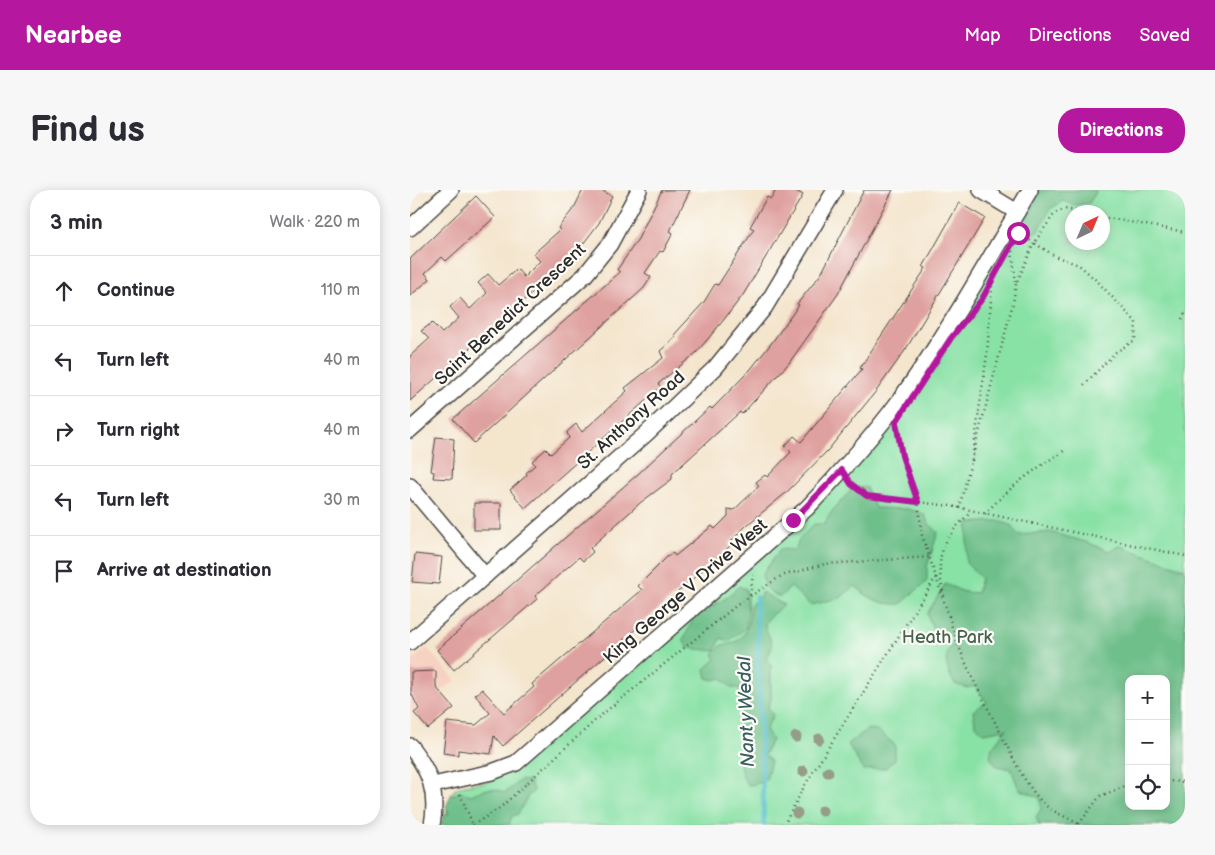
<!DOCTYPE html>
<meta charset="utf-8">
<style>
body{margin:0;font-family:"Balsamiq Sans",sans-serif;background:#f7f7f7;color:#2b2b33}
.controls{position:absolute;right:15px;bottom:15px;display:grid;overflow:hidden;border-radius:10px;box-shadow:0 2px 12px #0003}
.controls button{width:45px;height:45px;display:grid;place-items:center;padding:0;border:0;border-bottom:1px solid #e1e1e2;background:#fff;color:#2b2b33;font:25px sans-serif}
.compass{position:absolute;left:655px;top:15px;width:45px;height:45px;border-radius:50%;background:#fff;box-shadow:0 2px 12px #0003;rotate:44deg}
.stop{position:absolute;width:15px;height:15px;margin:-11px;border:4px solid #b5179e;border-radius:50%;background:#fff}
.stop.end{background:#b5179e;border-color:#fff;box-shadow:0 1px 5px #0008}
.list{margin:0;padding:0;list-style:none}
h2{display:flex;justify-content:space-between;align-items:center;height:65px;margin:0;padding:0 20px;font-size:21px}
h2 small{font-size:16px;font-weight:400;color:#7c7c81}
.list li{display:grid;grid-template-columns:32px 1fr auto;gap:15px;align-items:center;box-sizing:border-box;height:70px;padding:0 20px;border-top:1px solid #e1e1e2}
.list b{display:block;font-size:19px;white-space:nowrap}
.list em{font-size:16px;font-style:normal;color:#7c7c81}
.icon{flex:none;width:28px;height:28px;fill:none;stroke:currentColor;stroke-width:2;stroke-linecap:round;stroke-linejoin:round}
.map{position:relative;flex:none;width:775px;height:635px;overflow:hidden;border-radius:20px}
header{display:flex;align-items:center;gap:30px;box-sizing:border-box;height:70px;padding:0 25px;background:#b5179e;color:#fff}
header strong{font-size:24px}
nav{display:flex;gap:28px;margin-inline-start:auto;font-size:18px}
.intro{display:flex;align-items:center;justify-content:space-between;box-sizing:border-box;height:120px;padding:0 30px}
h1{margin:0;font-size:35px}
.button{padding:12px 22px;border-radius:20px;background:#b5179e;color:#fff;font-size:18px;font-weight:700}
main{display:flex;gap:30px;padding:0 30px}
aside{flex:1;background:#fff;border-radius:20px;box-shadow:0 2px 12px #0003}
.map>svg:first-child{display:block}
</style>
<header>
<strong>Nearbee</strong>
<nav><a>Map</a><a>Directions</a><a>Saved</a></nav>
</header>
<div class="intro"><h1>Find us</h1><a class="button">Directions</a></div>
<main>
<aside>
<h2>3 min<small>Walk · 220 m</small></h2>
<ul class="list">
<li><svg class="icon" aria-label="ahead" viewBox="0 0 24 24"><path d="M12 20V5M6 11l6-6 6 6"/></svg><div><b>Continue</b></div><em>110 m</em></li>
<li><svg class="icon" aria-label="left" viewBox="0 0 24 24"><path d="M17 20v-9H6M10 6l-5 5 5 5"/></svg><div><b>Turn left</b></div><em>40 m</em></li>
<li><svg class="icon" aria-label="right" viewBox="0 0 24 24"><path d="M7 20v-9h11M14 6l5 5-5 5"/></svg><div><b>Turn right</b></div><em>40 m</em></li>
<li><svg class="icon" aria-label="left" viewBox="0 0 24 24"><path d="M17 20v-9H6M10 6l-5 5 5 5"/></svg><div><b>Turn left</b></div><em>30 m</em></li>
<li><svg class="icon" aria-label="arrive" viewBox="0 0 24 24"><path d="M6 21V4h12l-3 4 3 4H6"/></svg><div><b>Arrive at destination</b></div></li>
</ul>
</aside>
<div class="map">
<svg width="775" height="635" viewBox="0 0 775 635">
<rect width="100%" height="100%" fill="#fdfcf7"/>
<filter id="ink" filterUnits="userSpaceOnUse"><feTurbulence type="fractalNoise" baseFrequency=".02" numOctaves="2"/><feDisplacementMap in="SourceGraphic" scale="10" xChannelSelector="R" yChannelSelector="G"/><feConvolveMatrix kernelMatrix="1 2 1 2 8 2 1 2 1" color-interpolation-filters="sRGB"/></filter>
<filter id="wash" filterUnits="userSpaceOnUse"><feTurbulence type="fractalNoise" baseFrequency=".0096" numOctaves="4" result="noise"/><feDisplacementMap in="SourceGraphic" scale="20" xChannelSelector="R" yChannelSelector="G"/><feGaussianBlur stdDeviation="1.12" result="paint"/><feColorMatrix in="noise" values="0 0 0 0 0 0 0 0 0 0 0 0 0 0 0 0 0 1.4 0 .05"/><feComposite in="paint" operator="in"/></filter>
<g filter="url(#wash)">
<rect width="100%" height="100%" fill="#f4e5cd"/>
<polygon fill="#f6d2c3" points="17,458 46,491 0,522 0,473"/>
<path fill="#88e1a5" stroke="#5a8668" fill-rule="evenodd" d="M623,0h152v635h-742l8,-30 3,-5 10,-5 23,-3 30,-13 333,-302zM662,22h30v30h-30zM719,489h37v127h-37z"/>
<g fill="#6ebf8a" stroke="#4c755a" fill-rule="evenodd">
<polygon points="625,0 685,0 686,2 679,13 665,15 653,11 640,19 629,40 619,45 609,34 618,10"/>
<path d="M456,297l9,21 33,1 16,5 5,10 9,8 -11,35v14l-26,23c-20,1 -31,-5 -46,-18l-15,12 -30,7 -19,-18 -11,10c-12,-5 -15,-10 -18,-22l18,-26 15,1 4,-10 15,-16h11c4,-13 18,-24 27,-35z"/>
<path d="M588,331l13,4 7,10 32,-3 36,10 23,9 11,-5 65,23v256h-146l-3,-8 5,-8 -1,-11 -21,-9 -8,-20 -15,-3 -6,-9 2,-10 15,-18 -24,4 -8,-9 -2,-13 14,-9 -12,-16 -8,2 -12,-4c-10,-16 -14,-31 2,-44l1,-6 -5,-1 -10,3 -10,-7 -6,-15 18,-30 19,8 13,1 4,-15 -15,-15 2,-40zM719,489h37v127h-37z"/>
<polygon points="329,396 336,399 338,423 336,438 318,451 311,448 305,461 278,458 273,450 284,428 316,408"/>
<path d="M352,402l22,13 -15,12 -4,7c3,17 13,18 1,35l5,5v36l-3,7 5,8 -7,14 6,11 -8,15 7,6 -5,19 -10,4 -8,1c-11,-14 -7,-26 -7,-42 0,-15 -2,-29 1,-44 0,-4 -3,-6 -2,-11h-9l-10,-10 -7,2 -7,-2 -2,-9 11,-10 -3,-5 9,-9c23,-1 29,-19 28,-40l9,-7z"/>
<polygon points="458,539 467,540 485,555 485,569 476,578 453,580 438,554"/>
<path d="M110,590l9,1 5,10 -6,5 -10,18 -6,2 -3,9h-68l2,-8 6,-4 -3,-6 5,-12 12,-3 8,3c12,-6 22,-9 34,-2z"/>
</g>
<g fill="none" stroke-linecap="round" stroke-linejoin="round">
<polyline stroke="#52c0c9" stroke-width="4.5" points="346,407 354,635"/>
</g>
<g id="blocks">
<g fill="#dfa19f">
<polygon points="173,0 191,0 202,6 189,33 163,67 0,211 0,166 19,149 11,141 22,133 32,143 49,128 40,117 50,108 60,119 77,103 68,93 78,84 88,95 107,79 114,87 130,71 123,64 150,40 148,38 164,18"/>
<polygon points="252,0 280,0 260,41 263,43 253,62 250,61 235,83 241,87 234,98 64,253 43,229 210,82 207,80 228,49"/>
<polygon points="366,0 384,0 393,5 333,105 312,132 286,163 248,194 251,197 115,318 100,300 117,285 116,283 125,275 122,271 136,259 141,264 159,248 157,242 166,234 172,242 217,201 215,198 253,168 250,161 266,147 264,145 294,112 305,94 308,95 344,39 340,37 357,7 361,9"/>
<polygon points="454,0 483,0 428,104 379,173 332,224 330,222 262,284 262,289 230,313 180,358 183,362 173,371 169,367 159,376 125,406 127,409 44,480 27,460 228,284 300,217 302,219 340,180 360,155 389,115 387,114 411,84"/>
<polygon points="66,6 85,27 36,71 32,67 15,83 20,89 0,106 0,69"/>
<polygon points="549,13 575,28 496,159 467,200 418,260 377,302 337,335 318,354 320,356 93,556 84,546 81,564 48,560 48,565 33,563 37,532 66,535 80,523 65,505 72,499 94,523 124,497 122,494 232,400 228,396 257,367 263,363 265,366 302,336 305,339 318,326 318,319 324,320 349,296 346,292 355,285 357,287 381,262 375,256 384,246 391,252 452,179 450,178 516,78 513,77"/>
<polygon points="26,247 44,249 42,289 23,288 24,282 21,281"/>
<rect x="64" y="313" width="27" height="27"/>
<polygon points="5,364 32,367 29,394 2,392"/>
<polygon points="26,481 26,497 44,518 18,539 4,523 9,519 1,503 1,482"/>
</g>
</g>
</g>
<g filter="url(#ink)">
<use href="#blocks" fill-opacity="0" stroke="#494743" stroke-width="1"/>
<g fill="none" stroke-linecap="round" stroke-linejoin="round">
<defs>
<g id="minor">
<polyline points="571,0 607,22"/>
<polyline points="0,38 41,0"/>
<polyline points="0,240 175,85 200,54 229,0"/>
<polyline points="0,296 75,386"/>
<polyline points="0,452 237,243 305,178 355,117 425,0"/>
<path d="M0,556c20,25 28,47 22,79"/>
<path d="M23,595l59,-13 24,-9 291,-255c32,-34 64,-69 92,-107 48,-67 89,-140 131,-211"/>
</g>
</defs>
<use href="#minor" stroke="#494743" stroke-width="18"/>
<g stroke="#494743" stroke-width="2.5" stroke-dasharray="1 4" stroke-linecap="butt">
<polyline points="671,22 655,19 645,23 624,53 647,67 669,75 686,90 726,132 725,150 706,162 673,196"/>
<polyline points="692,27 775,42"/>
<polyline points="602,61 606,93"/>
<polyline points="772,129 775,123"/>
<polyline points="487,238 492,266 508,312 512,345 539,426"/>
<polyline points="562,271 577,164 582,95"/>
<polyline points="440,292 449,302 457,306 541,316 775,366"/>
<polyline points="549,318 603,113 606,94 624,53 610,44"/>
<path d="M575,324c24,-27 51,-46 82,-65"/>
<polyline points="340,405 343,385"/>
<path d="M534,406c-10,-40 -2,-57 27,-84"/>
<path d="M539,426c10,39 31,77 49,112 13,25 24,52 43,73 11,12 26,15 39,24"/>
<polyline points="756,591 775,592"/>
<polyline points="50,604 63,635"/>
<polyline points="669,634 690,606 719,595"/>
<polyline points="63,635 91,617 189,527 327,415 371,386 415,374 519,367"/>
<polyline points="374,635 395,595 526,387"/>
</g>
<use href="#minor" stroke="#fff" stroke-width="15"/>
</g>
<g fill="#959d88">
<circle cx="386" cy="547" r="5.5"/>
<circle cx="409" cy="549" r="5.5"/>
<circle cx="393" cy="581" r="5.5"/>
<circle cx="418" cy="582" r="5.5"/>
<circle cx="412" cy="621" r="5.5"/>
<circle cx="387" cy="623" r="5.5"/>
</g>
</g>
<g fill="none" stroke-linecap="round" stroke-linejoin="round" filter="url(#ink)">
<polyline stroke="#b5179e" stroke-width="6" points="383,330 432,280 441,294 457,306 508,312 492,266 486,232 541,148 572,109 608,43"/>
</g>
<g text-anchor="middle" stroke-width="4.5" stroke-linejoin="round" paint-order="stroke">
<g font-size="18" fill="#2b2b2b" stroke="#fdfcf7">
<text transform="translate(100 124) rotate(-43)" y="6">Saint Benedict Crescent</text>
<text transform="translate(221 230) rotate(-42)" y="6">St. Anthony Road</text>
<text transform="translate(275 401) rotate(-41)" y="6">King George V Drive West</text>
</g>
<g font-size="18" fill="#476250" stroke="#fdfcf7">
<text x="537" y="453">Heath Park</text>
</g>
<g font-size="19" font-style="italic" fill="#395f62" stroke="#fdfcf7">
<text transform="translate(335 522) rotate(-92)" y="7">Nant y Wedal</text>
</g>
</g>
</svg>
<div class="controls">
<button>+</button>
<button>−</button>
<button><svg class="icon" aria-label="locate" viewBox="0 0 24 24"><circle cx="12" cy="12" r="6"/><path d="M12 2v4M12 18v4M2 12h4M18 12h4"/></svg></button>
</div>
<svg class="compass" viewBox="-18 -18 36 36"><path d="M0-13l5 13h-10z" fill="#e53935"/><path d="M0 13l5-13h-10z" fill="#7c7c81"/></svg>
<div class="stop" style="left:608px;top:43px"></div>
<div class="stop end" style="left:383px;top:330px"></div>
</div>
</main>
